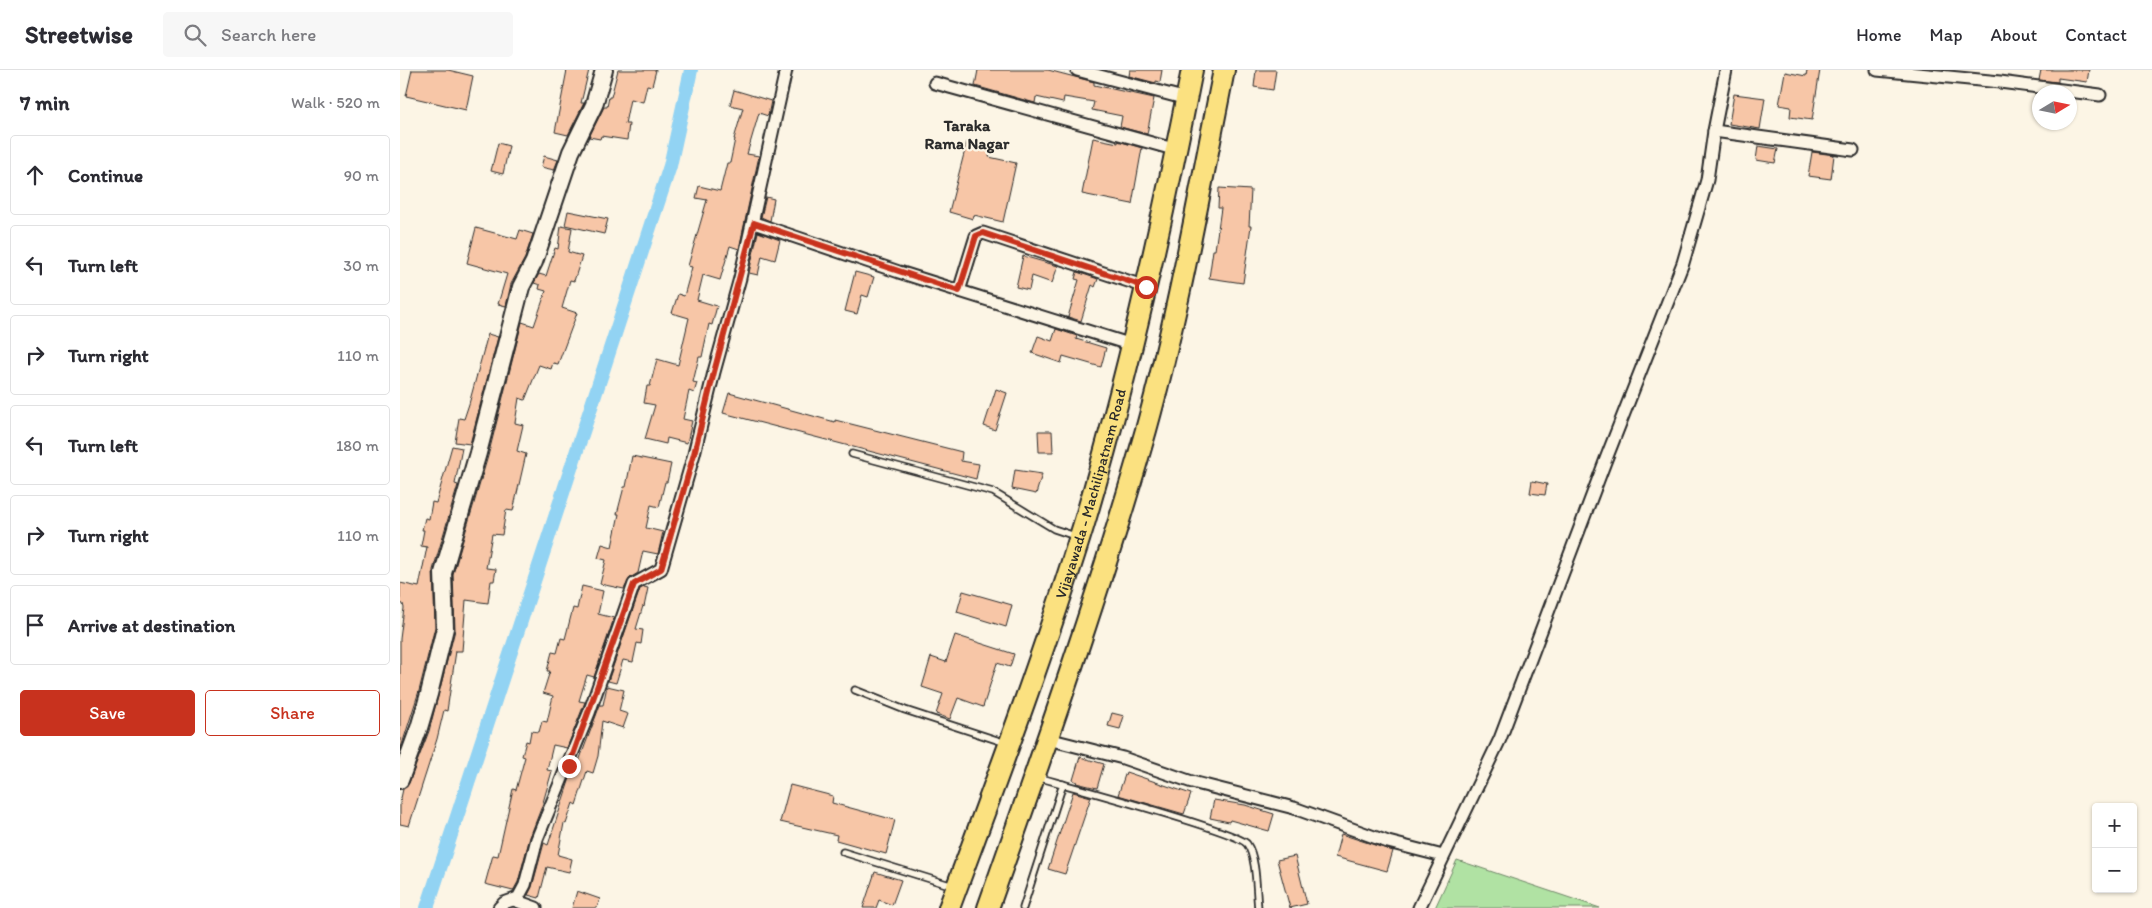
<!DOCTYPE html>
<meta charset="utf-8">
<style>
body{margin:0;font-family:Itim,sans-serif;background:#f7f7f7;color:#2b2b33}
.controls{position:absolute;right:15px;bottom:15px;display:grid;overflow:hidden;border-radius:5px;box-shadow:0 1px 4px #0004}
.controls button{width:45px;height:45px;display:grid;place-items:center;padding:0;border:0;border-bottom:1px solid #e1e1e2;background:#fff;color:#2b2b33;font:25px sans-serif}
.compass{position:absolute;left:1632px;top:15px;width:45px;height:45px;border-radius:50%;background:#fff;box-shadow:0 1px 4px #0004;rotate:80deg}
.stop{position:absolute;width:15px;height:15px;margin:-11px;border:4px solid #c8321e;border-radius:50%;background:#fff}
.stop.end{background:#c8321e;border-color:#fff;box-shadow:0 1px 5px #0008}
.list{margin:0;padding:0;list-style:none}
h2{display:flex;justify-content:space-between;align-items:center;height:65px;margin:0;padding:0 20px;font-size:21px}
h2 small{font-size:16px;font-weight:400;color:#7c7c81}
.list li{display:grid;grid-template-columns:32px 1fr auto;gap:15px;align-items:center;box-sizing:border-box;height:80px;margin:0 10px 10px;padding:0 10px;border:1px solid #e1e1e2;border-radius:5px}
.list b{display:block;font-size:19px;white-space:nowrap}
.list em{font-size:16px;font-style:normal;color:#7c7c81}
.actions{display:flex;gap:10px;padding:15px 20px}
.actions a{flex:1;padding:11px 0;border:1px solid #c8321e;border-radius:5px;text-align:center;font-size:18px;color:#c8321e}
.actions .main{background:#c8321e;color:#fff}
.icon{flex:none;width:28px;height:28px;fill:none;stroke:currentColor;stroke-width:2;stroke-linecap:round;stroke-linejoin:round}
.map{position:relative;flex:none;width:1752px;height:838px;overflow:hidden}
header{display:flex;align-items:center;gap:30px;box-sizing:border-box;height:70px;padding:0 25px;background:#fff;border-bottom:1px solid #e1e1e2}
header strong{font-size:24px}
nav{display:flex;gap:28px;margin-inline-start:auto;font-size:18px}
.search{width:350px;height:45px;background:#f7f7f7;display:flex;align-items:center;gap:12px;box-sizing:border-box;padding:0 18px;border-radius:5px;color:#7c7c81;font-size:19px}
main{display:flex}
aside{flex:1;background:#fff}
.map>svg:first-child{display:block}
</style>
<header>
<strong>Streetwise</strong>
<div class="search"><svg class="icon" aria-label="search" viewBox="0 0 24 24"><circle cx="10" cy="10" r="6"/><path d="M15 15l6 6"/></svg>Search here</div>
<nav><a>Home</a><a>Map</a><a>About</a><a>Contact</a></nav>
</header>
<main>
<aside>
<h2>7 min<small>Walk · 520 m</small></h2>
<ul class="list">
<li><svg class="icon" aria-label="ahead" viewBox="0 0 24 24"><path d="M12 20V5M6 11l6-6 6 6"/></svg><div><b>Continue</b></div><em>90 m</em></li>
<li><svg class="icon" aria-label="left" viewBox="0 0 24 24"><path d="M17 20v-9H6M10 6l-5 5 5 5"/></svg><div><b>Turn left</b></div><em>30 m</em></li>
<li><svg class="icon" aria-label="right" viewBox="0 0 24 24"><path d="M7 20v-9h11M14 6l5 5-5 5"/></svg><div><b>Turn right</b></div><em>110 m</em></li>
<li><svg class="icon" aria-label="left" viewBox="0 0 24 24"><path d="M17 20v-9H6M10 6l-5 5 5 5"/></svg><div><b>Turn left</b></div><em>180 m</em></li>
<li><svg class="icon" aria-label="right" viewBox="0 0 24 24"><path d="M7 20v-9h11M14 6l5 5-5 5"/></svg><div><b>Turn right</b></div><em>110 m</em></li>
<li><svg class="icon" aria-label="arrive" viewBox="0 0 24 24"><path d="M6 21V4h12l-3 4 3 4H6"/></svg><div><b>Arrive at destination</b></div></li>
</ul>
<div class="actions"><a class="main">Save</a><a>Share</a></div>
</aside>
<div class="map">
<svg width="1752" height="838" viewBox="0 0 1752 838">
<rect width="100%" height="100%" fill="#fcf5e5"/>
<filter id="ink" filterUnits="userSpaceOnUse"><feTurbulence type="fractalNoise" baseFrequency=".02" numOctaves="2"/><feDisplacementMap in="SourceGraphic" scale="10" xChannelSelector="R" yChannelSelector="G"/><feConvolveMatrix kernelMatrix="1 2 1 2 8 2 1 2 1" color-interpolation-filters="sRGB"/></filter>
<g filter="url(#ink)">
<polygon fill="#b0e2a3" stroke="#6e8667" points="1057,790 1200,838 1035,838"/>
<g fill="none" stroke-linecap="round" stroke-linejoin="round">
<polyline stroke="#92d3f3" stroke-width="14" points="27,838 270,96 291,0"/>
</g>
<g fill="#f7c6a7" stroke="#2b2b2b">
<polygon points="12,0 48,0 73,6 66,40 6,26"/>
<polygon points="167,0 189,0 181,33 184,33 168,65 155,62"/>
<polygon points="218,0 256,0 252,16 247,15 243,32 230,29 225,54 229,54 227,70 201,66 200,69 189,67 204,37 207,37 209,27 211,27"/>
<polygon points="578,0 648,0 694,12 694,15 754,28 747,64 720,57 722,46 692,40 694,32 664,27 663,33 636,27 635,33 575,16"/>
<polygon points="730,0 762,0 760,12 756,11 756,13 729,6"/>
<polygon points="856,0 876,0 873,20 854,17"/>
<polygon points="1407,0 1420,0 1412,50 1390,47 1391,37 1379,35 1385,2 1406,6"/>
<polygon points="1641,0 1689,0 1687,12 1658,8 1658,12 1639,10"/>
<polygon points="334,20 371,31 368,46 359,43 347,84 359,86 339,179 330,176 320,210 303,205 297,230 317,236 312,255 309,254 302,287 299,287 293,312 297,313 294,323 289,321 283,349 292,351 287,373 267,368 266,374 245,369 255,335 244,333 247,316 250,316 257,289 278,295 289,248 272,243 278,224 284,226 292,197 288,196 307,130 296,128 299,116 320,121 327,93 330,93 335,69 334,69 343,38 330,35"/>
<polygon points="1334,24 1365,28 1360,59 1329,54"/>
<polygon points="693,68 718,73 718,71 742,78 732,134 682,124"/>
<polygon points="567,72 591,79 589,87 616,93 603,152 574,145 573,149 549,142"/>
<polygon points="98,73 109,76 103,104 91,101"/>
<polygon points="1358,76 1378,79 1375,93 1356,90"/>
<polygon points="1412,82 1434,85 1431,109 1408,106"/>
<polygon points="144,86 158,90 154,100 141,97"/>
<polygon points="819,118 851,120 849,156 851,156 843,213 809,208 813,180 815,180 821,138 818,138"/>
<polygon points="366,127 374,129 370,151 361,147"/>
<polygon points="168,141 208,149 204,164 165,155"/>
<polygon points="161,156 172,158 168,182 182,186 174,211 170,210 162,238 177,243 158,294 153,293 151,299 139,295 125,330 119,328 115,353 123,355 117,381 126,384 113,441 106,440 102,465 92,464 86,498 96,499 94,511 91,511 88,533 66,530 62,581 56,581 47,641 44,640 37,669 9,756 0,754 0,733 3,719 9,713 29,661 55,560 53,504 88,386 122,252 134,256 146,221 139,219 140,215 134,213 139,204 146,206 155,178 158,179"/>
<polygon points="76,158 117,169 120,160 133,164 125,188 111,214 106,236 98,234 107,204 67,193"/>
<polygon points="358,162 380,170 375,190 362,186 358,205 349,203"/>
<polygon points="623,186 658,196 652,213 632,206 629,220 616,217"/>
<polygon points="455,202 474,207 468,227 462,225 457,244 445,241"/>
<polygon points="677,202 698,209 695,217 692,215 681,251 668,247 679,210 675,209"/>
<polygon points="656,259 677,266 676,269 706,278 701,297 663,286 661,293 632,283 638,266 652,271"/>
<polygon points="88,264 98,267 70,374 55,372 59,348 64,349 69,334"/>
<polygon points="596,319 607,323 595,360 584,356"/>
<polygon points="329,323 435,352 435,350 562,382 561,391 579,394 576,409 323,343"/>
<polygon points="638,361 652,361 653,382 639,382"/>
<polygon points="52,376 62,378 55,414 58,415 33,500 35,557 19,621 0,681 0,569 4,538 3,534 0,533 0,513 19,517 27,477 21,476 24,460 22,460 25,448 29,449 32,432 36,433"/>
<polygon points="232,386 271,394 267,412 265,412 259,437 251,435 246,458 263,462 258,484 243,481 238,503 230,508 224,519 200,514 206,490 198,488 202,474 212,477 219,444 217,444 224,417 226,417"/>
<polygon points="615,400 642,404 636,424 612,419"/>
<polygon points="1132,411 1147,414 1145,425 1130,423"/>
<polygon points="182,516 203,521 198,544 214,548 194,607 187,605 179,631 185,632 167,678 153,675 147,700 152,701 142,736 130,767 118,812 113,821 85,814 93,785 98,786 113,719 116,720 125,687 122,686 126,671 129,672 131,661 139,662 142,651 147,652 153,626 143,623 150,601 147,601 152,582 157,583 161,568 165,569 173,538 177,539"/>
<polygon points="244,517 248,518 244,537 243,536 236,559 243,560 241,574 237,573 233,592 223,590 216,613 208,611 240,519"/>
<polygon points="563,521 612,535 606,557 557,542"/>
<polygon points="555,565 614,584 610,597 597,593 583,637 558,628 550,649 536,644 543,624 522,617 531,587 546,592"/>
<polygon points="207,616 224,620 219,641 228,644 223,658 202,651 198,686 193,703 187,701 176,735 173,733 166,754 164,753 158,785 172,789 169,802 147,797 139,828 128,825 132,817 144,773 148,775 171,705 175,702 200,635 203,635"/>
<polygon points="712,643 724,646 720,659 708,656"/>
<polygon points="680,687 704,694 697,718 676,713 677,712 673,710"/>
<polygon points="726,702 791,724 784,744 718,725"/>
<polygon points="390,715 433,726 432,733 495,750 486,784 436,770 437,765 380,752"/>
<polygon points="673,722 691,727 665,804 648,799"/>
<polygon points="814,730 845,735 874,744 869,761 830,750 829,752 810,748"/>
<polygon points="941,764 993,781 987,801 935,787"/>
<polygon points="895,786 907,834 890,838 877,790"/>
<polygon points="475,802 501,810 492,835 479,830 476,838 463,838"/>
<polygon points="177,821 200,829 197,838 172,838"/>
</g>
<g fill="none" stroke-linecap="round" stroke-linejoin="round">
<defs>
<g id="lane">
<polyline points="452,384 593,422 654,459 678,467"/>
<polyline points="455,620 505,640 606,673"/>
<path d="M637,707c28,8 200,54 210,67 10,14 9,47 11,64"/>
<polyline points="443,782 553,816"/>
<polyline points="623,838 663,714"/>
</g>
<g id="street">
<polyline points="677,0 787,29"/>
<polyline points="1477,0 1600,12 1700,25"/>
<polyline points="535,13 777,80"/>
<polyline points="1314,61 1453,80"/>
<polyline points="354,153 499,202 732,275"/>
<polyline points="559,221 576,166 583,163 746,217"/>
<polyline points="648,669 723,688 792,712 894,738 988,772 1043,786"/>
<polyline points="114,830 136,838"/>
<polyline points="99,838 104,833 118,828 125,815 137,769 189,643 234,514 261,499 294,384 314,302 340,208 386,0"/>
<polyline points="1019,838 1100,669 1206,389 1283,193 1307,110 1314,61 1326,0"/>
</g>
<polyline id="secondary" points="0,710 19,658 29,624 45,558 43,503 78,383 121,217 134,192 171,82 194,35 204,0"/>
<g id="highway">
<path id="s1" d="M549,838c47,-127 94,-252 134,-381 45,-150 79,-303 109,-457"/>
<path d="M588,838c56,-158 112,-317 158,-478 33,-119 54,-240 78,-360"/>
</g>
</defs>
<use href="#lane" stroke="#2b2b2b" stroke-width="9"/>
<use href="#street" stroke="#2b2b2b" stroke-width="15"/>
<use href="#secondary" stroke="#2b2b2b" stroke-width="20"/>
<use href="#highway" stroke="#2b2b2b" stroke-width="24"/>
<use href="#lane" stroke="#fcf5e5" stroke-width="5.5"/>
<use href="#street" stroke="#fcf5e5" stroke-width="11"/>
<use href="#secondary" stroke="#fcf5e5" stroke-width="16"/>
<use href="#highway" stroke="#fbe180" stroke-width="20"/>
</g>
</g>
<g fill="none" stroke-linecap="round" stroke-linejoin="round" filter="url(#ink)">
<polyline stroke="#c8321e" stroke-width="6" points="169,696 234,514 261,499 294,384 314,302 354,153 559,221 576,166 583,163 746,217"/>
</g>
<g text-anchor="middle" stroke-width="4.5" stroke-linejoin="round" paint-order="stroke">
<g font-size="15" fill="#2b2b2b" stroke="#fcf5e5">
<text dy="5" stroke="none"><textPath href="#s1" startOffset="438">Vijayawada - Machilipatnam Road</textPath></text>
</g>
<g font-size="16" font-weight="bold" fill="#2b2b2b" stroke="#fcf5e5">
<text x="567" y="61">Taraka<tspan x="567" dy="18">Rama Nagar</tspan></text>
</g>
</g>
</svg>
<div class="controls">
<button>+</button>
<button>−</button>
</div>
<svg class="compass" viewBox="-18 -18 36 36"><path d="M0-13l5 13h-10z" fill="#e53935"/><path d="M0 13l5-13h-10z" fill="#7c7c81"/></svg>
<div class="stop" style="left:746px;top:217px"></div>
<div class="stop end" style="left:169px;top:696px"></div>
</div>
</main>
